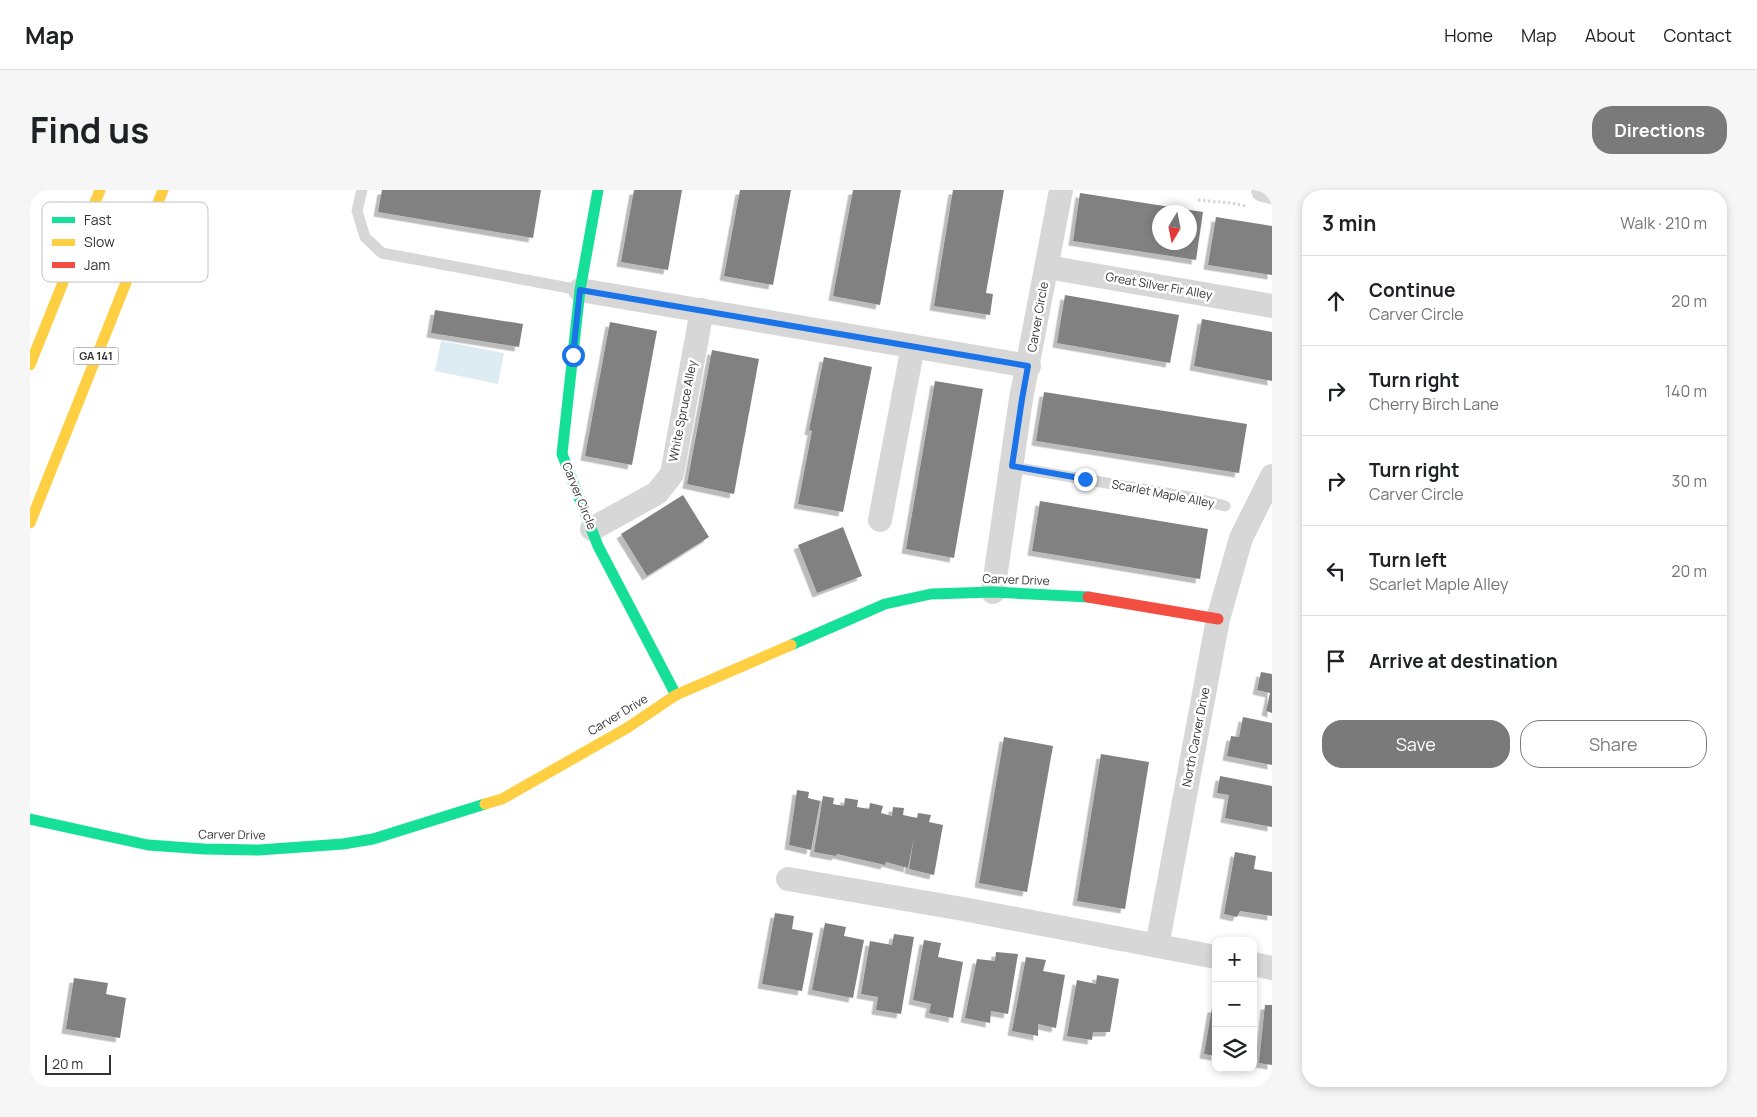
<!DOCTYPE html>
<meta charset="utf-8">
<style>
body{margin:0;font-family:Manrope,sans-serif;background:#f6f6f6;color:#202124}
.controls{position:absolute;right:15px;bottom:15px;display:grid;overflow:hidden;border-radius:10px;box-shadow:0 2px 8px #0003}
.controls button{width:45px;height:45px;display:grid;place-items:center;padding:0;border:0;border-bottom:1px solid #e0e0e0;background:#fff;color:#202124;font:25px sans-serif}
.compass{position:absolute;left:1122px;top:15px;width:45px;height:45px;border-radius:50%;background:#fff;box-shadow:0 2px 8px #0003;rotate:190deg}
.scale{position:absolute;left:15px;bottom:12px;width:66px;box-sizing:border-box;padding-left:5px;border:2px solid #333;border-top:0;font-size:14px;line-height:18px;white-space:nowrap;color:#333;-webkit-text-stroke:4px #fff;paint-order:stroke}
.stop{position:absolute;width:15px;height:15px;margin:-11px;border:4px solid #1a73e8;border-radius:50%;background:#fff}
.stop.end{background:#1a73e8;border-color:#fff;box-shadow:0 1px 5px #0008}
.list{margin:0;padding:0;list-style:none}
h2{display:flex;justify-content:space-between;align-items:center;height:65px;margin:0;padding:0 20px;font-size:21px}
h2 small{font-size:16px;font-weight:400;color:#757577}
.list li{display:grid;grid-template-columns:32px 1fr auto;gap:15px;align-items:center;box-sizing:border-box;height:90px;padding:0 20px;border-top:1px solid #e0e0e0}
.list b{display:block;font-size:19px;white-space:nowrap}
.list p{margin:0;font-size:16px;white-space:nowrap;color:#757577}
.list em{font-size:16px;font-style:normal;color:#757577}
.actions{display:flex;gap:10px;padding:15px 20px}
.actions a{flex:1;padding:11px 0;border:1px solid #7a7a7a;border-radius:20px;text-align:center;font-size:18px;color:#7a7a7a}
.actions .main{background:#7a7a7a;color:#fff}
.icon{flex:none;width:28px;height:28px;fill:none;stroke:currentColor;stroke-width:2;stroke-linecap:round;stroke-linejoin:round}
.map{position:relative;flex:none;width:1242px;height:897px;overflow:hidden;border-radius:20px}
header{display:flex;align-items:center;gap:30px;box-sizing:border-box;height:70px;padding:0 25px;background:#fff;border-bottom:1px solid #e0e0e0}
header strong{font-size:24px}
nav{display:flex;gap:28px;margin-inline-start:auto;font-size:18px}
.intro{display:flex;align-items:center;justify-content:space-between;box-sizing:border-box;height:120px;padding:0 30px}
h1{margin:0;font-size:35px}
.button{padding:12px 22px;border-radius:20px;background:#7a7a7a;color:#fff;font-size:18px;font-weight:700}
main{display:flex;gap:30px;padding:0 30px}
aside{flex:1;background:#fff;border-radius:20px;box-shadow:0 2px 8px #0003}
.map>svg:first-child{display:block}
</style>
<header>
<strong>Map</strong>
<nav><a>Home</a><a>Map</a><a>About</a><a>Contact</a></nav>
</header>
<div class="intro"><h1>Find us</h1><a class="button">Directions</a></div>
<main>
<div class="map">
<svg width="1242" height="897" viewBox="0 0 1242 897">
<defs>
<filter id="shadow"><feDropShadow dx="-4.5" dy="4.5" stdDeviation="0" flood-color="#0004"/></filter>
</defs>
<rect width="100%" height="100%" fill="#fff"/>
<polygon fill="#ddebf3" points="411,151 474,163 468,194 405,181"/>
<g fill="#818181" fill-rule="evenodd" filter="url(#shadow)">
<polygon points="352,0 511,0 503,48 348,22"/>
<polygon points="604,0 652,0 638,80 591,72"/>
<polygon points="710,0 761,0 743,95 694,86"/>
<polygon points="823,0 871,0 850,115 803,106"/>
<polygon points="923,0 974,0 956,103 963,104 960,125 904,116"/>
<path d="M1050,3l123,19 -7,48 -123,-19zM1130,22h30v30h-30z"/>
<polygon points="1186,27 1242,36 1242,85 1178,75"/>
<polygon points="1035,105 1149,125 1140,173 1027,153"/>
<polygon points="405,120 493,134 489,157 401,143"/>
<polygon points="1172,129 1242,142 1242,191 1164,176"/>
<polygon points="580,132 627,141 602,275 555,266"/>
<polygon points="682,160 729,169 704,304 657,294"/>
<polygon points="794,167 842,177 813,322 768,314 782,241 779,240"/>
<polygon points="905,191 953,199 924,368 876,359"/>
<polygon points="1014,202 1217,234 1209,283 1006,251"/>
<polygon points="653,305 679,347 617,386 591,344"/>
<polygon points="1010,311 1178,339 1170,389 1002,361"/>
<polygon points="813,337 832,386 787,403 768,355"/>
<polygon points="1231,482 1242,484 1242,523 1236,521 1240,503 1227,500"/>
<polygon points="1213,527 1242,533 1242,575 1197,566 1201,546 1209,547"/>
<polygon points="974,547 1023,556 997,702 949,693"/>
<polygon points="1071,564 1119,572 1095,719 1047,711"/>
<polygon points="1190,586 1242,596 1242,637 1195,628 1199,605 1187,603"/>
<polygon points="767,600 779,602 778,608 790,611 781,660 759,655"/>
<polygon points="793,606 804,608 803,614 814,616 815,608 828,610 827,617 839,619 840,613 853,616 851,623 862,626 863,617 874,618 873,625 887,628 888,623 901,625 899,632 913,635 904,685 879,679 884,647 878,678 856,672 855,675 807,664 806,666 784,662"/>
<polygon points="1205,662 1226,666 1224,679 1242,682 1242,726 1210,721 1207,727 1194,724"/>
<polygon points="745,723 764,726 762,739 783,743 772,801 732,794"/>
<polygon points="795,733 816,737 814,746 834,750 823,808 782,800"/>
<polygon points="864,744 884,747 871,824 846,820 848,807 831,804 840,751 862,755"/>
<polygon points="894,750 911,753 908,767 933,772 923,828 899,823 901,814 883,810"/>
<polygon points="966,762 988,764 978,824 961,821 960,833 935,828 947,769 965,771"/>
<polygon points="996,767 1016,770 1013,781 1035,785 1026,838 1008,834 1008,846 982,841"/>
<polygon points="1067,785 1089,789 1080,842 1063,842 1062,850 1037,846 1047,790 1066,794"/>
<polygon points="44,788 78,793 76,804 96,808 90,848 36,839"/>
<polygon points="1235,815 1242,815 1242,875 1229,873"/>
<polygon points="1182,818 1186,818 1186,866 1174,864"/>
</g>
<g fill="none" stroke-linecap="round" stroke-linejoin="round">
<polyline stroke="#d6d6d6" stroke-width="3" stroke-dasharray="2.5 2.5" stroke-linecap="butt" points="1168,10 1200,13 1217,16"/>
<g stroke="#d7d7d7" stroke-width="11">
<polyline points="332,0 327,21 335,47 352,63 550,100"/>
<polyline points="982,277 1165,308 1195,316"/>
</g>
<g stroke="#d7d7d7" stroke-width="24">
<polyline points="1233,0 1242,2"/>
<polyline points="1017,77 1242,116"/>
<polyline points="550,100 999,176"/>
<polyline points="850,330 883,156"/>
<polyline points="562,339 627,303 642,284 672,120"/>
<polyline points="963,402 991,209 1031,0"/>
<polyline points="758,689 933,719 1186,767"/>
<polyline points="1127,756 1188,429 1211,348 1242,286"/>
<polyline points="1223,774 1242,778"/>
</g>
<g stroke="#16e098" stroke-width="11">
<polyline points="568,0 550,100 532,264 568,356 646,505"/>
<polyline points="761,455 855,414 901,404 963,402 1058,407"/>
<polyline points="0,629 118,655 174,659 229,660 313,654 343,649 455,614"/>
</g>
<g stroke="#ffcf43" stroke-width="11">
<polyline points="0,175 70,0"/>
<polyline points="0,333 133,0"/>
<polyline points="455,614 472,609 597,538 646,505 761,455"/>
</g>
<polyline stroke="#f24e42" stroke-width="11" points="1058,407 1188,429"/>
</g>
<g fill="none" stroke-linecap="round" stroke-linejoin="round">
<polyline stroke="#1a73e8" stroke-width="6" points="543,165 550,100 998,176 992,209 982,276 1055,289"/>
</g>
<g text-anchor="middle" stroke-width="5" stroke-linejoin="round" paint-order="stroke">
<rect fill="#fff" stroke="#707070" stroke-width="1" x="43.5" y="157.5" width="45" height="17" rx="4"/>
<g font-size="11" font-weight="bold" fill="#333">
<text x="66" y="170">GA 141</text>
</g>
<g font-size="12" fill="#333" stroke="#fff">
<text transform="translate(1129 96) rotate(10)" y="4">Great Silver Fir Alley</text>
<text transform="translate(1008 127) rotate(-80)" y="4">Carver Circle</text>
<text transform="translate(653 221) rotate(-79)" y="4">White Spruce Alley</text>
<text transform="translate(1133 304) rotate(11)" y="4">Scarlet Maple Alley</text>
<text transform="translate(549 306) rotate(68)" y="4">Carver Circle</text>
<text transform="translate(986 390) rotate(2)" y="4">Carver Drive</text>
<text transform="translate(588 525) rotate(-31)" y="4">Carver Drive</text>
<text transform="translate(1166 547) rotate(-79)" y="4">North Carver Drive</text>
<text transform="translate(202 645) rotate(1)" y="4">Carver Drive</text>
</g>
</g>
<rect x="12" y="12" width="166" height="80" rx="8" fill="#fff" stroke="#c2c2c2" stroke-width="1"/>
<rect x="22" y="27" width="23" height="6" fill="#16e098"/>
<rect x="22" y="49" width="23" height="7" fill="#ffcf43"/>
<rect x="22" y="72" width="23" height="6" fill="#f24e42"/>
<g font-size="14" fill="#333">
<text x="54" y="35">Fast</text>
<text x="54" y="57">Slow</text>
<text x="54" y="80">Jam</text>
</g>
</svg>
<div class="controls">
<button>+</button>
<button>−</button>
<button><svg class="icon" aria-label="layers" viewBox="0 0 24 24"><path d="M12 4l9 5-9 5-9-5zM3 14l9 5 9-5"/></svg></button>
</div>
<svg class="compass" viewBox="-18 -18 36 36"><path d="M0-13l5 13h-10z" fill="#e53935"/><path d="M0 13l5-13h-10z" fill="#757577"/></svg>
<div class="scale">20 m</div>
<div class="stop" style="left:543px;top:165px"></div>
<div class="stop end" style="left:1055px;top:289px"></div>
</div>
<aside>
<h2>3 min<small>Walk · 210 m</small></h2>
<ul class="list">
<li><svg class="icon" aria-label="ahead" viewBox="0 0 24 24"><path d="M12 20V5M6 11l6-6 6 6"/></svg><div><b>Continue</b><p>Carver Circle</p></div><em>20 m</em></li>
<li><svg class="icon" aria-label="right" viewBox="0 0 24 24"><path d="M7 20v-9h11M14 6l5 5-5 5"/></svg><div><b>Turn right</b><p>Cherry Birch Lane</p></div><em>140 m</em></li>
<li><svg class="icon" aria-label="right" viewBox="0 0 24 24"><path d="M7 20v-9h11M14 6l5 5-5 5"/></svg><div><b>Turn right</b><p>Carver Circle</p></div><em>30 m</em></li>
<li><svg class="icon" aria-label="left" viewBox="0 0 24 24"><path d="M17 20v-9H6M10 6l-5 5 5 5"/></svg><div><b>Turn left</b><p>Scarlet Maple Alley</p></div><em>20 m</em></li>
<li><svg class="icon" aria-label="arrive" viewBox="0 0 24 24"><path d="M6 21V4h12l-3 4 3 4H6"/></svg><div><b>Arrive at destination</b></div></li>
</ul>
<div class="actions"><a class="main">Save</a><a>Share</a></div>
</aside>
</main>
